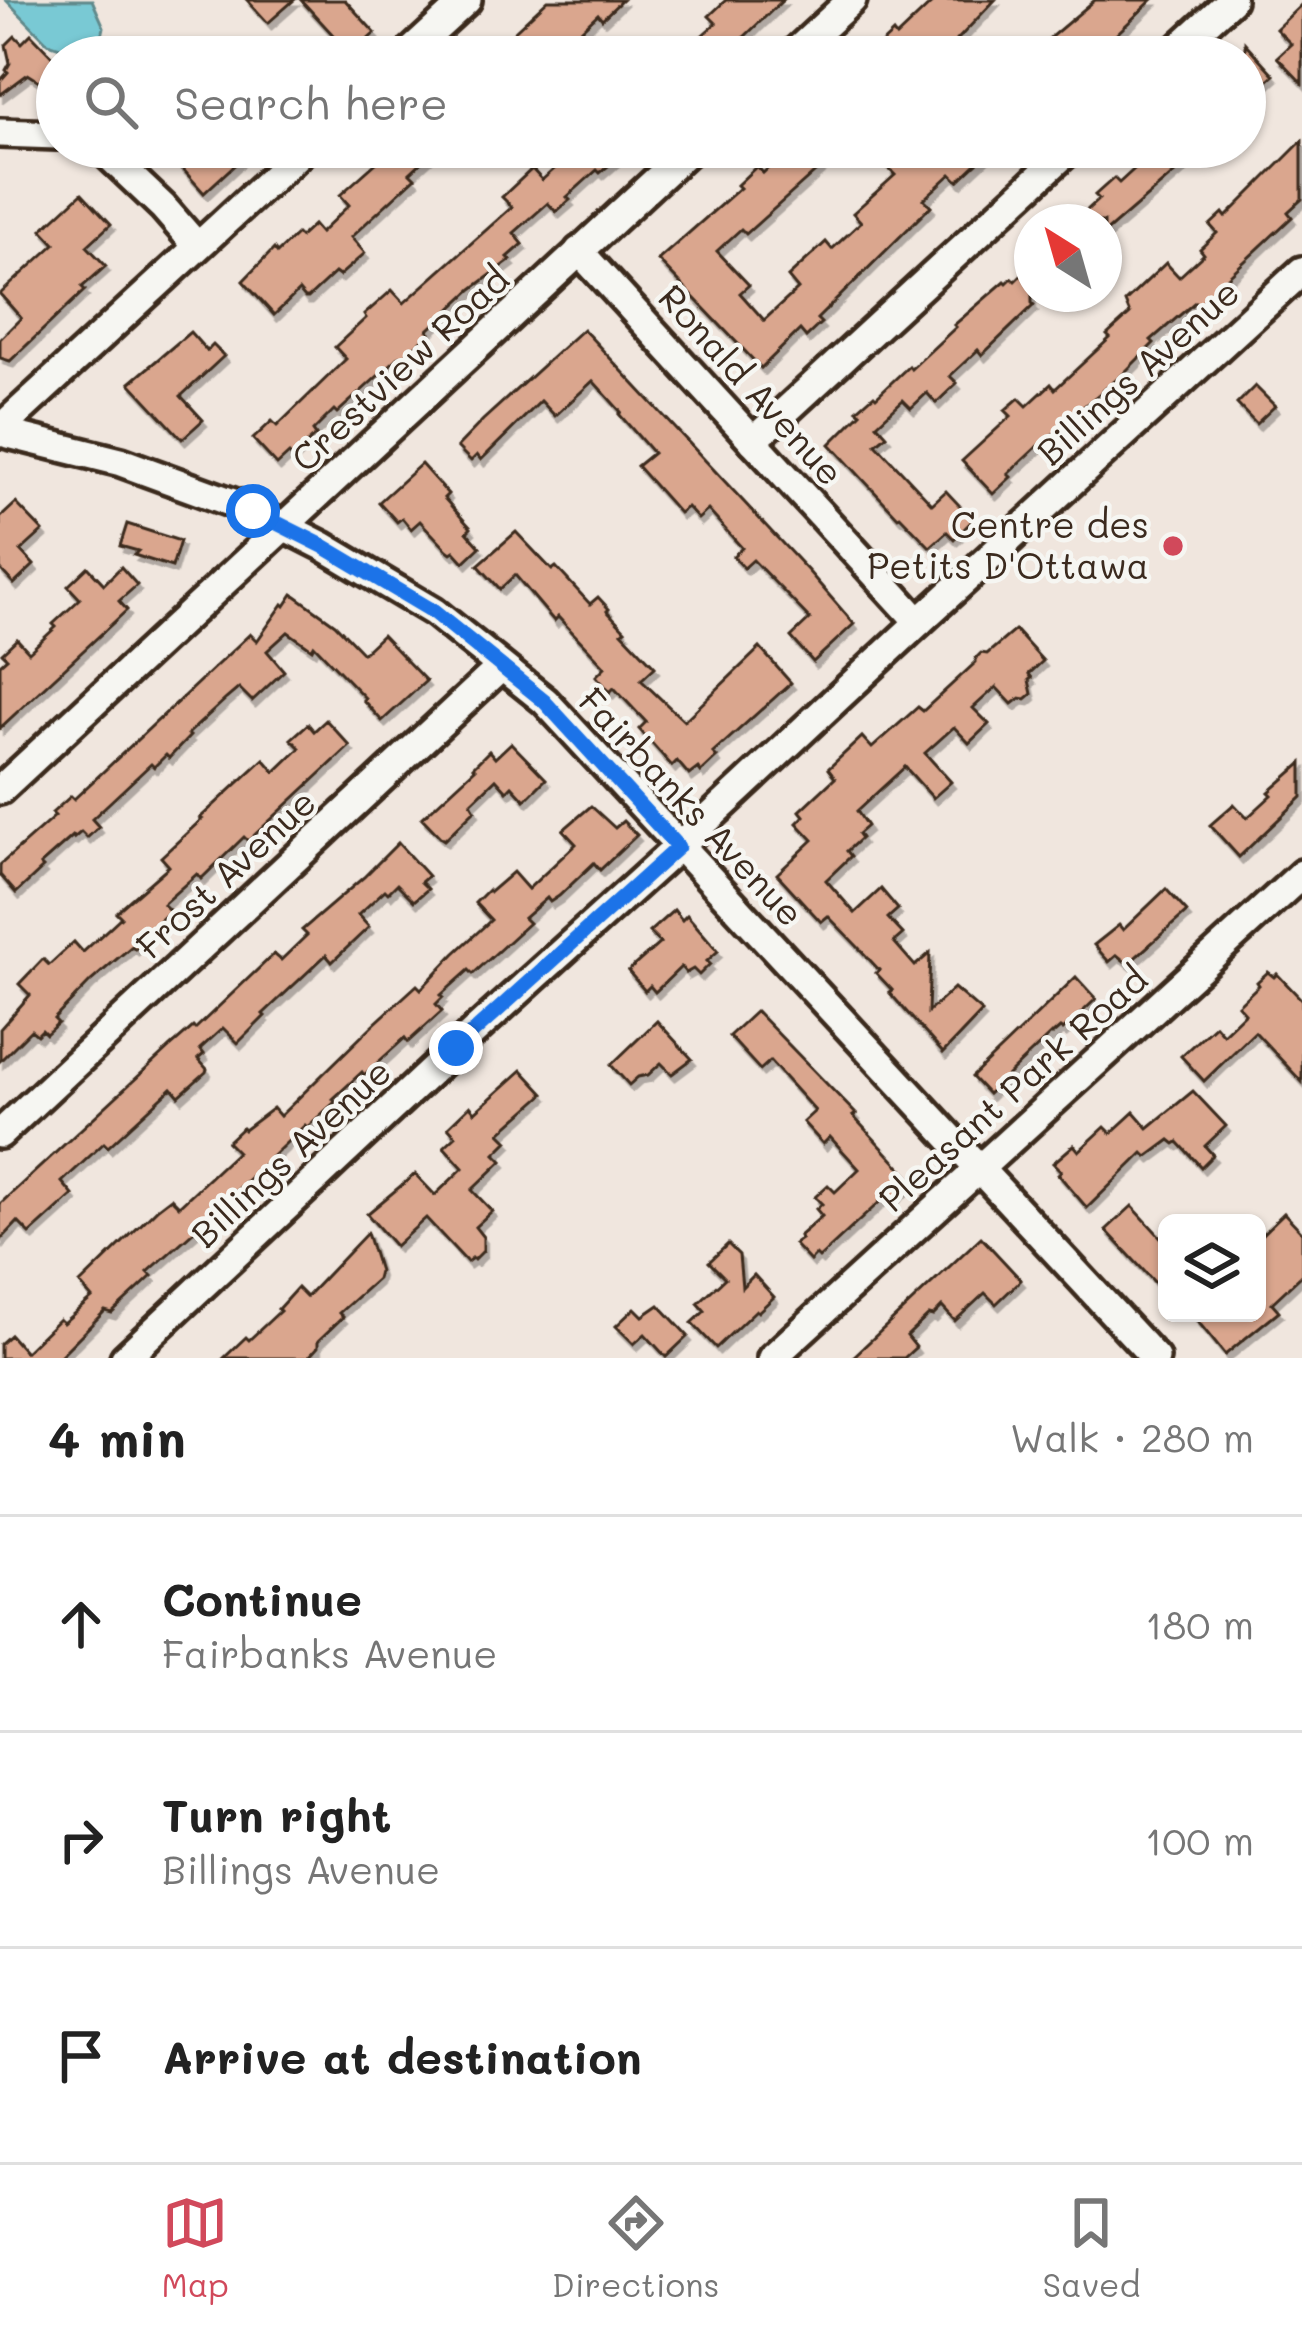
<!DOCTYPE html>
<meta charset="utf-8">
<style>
body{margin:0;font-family:Mali,sans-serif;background:#f2f2f2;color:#222}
.controls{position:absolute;right:36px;bottom:36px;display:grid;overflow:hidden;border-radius:18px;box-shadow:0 3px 9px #0004}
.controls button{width:108px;height:108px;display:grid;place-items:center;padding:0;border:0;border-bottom:3px solid #e0e0e0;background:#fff;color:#222;font:60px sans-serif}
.compass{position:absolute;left:1014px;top:204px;width:108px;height:108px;border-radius:50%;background:#fff;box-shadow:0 3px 9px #0004;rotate:323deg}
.stop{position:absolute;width:36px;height:36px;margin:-27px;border:9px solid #1a73e8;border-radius:50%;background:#fff}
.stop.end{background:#1a73e8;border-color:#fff;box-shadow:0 3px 12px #0008}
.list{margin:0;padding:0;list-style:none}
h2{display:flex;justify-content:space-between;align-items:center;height:156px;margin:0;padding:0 48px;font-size:51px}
h2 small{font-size:39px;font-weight:400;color:#767676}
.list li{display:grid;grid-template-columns:78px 1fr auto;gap:36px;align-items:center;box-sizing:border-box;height:216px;padding:0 48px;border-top:3px solid #e0e0e0}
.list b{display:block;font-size:45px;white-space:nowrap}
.list p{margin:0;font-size:39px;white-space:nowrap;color:#767676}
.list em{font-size:39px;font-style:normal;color:#767676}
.icon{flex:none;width:66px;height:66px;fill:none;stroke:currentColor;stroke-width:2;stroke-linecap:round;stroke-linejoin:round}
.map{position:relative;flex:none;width:1302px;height:1358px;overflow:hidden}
.search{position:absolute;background:#fff;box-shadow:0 3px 9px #0004;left:36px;right:36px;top:36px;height:132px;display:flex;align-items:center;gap:30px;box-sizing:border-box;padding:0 42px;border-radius:66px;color:#767676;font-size:45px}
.sheet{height:804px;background:#fff}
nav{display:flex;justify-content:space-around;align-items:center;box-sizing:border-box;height:168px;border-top:3px solid #e0e0e0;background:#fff;font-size:33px;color:#767676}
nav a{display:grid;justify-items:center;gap:6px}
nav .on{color:#d1495b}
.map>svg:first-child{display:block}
</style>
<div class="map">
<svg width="1302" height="1358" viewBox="0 0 1302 1358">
<defs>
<filter id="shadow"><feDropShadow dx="3.5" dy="6" stdDeviation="0" flood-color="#0004"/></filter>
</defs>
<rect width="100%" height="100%" fill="#f0e6de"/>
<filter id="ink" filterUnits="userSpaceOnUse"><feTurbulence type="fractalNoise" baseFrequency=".00833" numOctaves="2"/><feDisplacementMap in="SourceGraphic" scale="24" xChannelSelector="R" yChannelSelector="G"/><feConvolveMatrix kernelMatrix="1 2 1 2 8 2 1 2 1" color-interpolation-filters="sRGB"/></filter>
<g filter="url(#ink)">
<polygon fill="#79c9d4" stroke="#60898b" stroke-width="3" points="6,0 92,0 104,27 100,45 66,49 48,43"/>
<g fill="#daa68e" stroke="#3b2a1e" stroke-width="3" filter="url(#shadow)">
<polygon points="247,0 294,0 268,23"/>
<polygon points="301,0 345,0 375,33 357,49 351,42 345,48"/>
<polygon points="548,0 622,0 602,19 598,14 552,57 501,57 509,49 503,42"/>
<polygon points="726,0 783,0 723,57 678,57 716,23 709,16"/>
<polygon points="935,0 995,0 941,57 935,57 927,48 918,57 886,57 877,48 893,33 896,37"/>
<polygon points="1095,0 1152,0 1098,52 1095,48 1086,57 1027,57"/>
<polygon points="1302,4 1302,83 1277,57 1291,44 1276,29"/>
<polygon points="31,34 57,61 57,92 28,74 0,95 0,81 8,72 6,70 10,63 6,45 15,36 22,43"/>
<polygon points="1245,43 1274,75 1245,101"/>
<polygon points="1302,141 1302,199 1288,212 1292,217 1198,305 1195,302 1151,340 1154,343 1121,376 1077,412 1079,415 1056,437 1053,434 1038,446 1008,474 1011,477 993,494 962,461 1011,416 1005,410 1019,398 1027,406 1051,384 1055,389 1110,338 1107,335 1130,314 1125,302 1166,263 1179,277 1204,254 1200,249 1217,233 1210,225 1223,213 1226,217"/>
<polygon points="163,147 254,147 204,193"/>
<polygon points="394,147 438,147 410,173 415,178 351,237 365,253 339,276 335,273 308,298 305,298 299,291 274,315 243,281 274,249 277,253 297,234 300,237 313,225 320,233 349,205 340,195"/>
<polygon points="579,147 630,147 600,173 597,170 567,197 570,200 556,212 548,203 514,233 523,244 508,257 511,260 472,289 428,330 430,333 402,358 400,356 337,413 334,410 313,431 316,435 292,457 289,454 277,465 253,439 272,421 277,426 346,359 335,347 366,318 364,315 392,290 404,303 512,207 502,197 532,169 542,180"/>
<polygon points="790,147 843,147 746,234 741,229 717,251 749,285 740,293 764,320 798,289 788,277 826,242 832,249 861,222 853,213 895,175 889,169 912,147 994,147 958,181 951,174 924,199 931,206 817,319 821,323 806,337 800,330 761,368 658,260 740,188 737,185 757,166 763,173"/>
<polygon points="1146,147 1205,147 1104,234 1104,222 1074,222 1099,199 1095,195 1114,178 1119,183 1144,160 1138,154"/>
<polygon points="82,193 111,224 87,246 106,266 82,287 85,290 10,361 0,358 0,339 21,318 0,294 55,244 42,230"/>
<polygon points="1032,264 1032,303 1034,305 982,355 978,350 950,376 957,383 936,403 927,393 911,408 903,400 877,424 887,435 876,444 932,504 946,491 973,520 954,539 947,532 930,547 900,516 898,517 830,444 861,413 857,410 874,395 876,397 909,366 911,369 956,327 954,325 1005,281 1007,283 1012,278 1015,281"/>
<polygon points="583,329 809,572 854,624 813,662 791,637 810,619 753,560 744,568 733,556 742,548 708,510 698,519 687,507 679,513 637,466 653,453 619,414 621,412 593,381 555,416 541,401 481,460 477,455 471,461 457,447 483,420"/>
<polygon points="190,332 207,351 213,345 224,356 181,396 203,420 182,439 130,383"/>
<polygon points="1255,386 1275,406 1256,424 1237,404"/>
<polygon points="421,464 448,494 444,498 471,528 467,532 480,547 464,562 454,551 451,553 447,550 420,521 411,529 402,518 397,522 379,502"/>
<polygon points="16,503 43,531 21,551 34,565 14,584 0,569 0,518"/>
<polygon points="127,524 180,541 172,567 134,555 138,551 120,546"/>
<polygon points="516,532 552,570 556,567 590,604 598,597 609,609 607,611 625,630 622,632 655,667 641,680 684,721 760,648 791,683 713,753 717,757 701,772 698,768 689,775 677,761 672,766 639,729 646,722 614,688 610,692 596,676 605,667 558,617 554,621 515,575 500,589 478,565"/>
<polygon points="88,567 104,584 121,567 137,585 119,601 127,610 0,728 0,664 7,658 2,653 17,639 29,652 56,627 53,624 80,599 68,586"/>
<polygon points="293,594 335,624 363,653 382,635 426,681 382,721 363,700 365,698 314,645 312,649 288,632 267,651 284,671 252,701 239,688 226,699 188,734 190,736 169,758 166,755 154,767 151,764 92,819 99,827 87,838 81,832 74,838 73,836 40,865 43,868 16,893 0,875 0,865 55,816 52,813 71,796 74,799 250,634 257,641 283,604 285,606"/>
<polygon points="1015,630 1043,661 1029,674 1032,678 1029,680 1032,694 1026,699 1020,698 1012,704 996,687 973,708 989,724 969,743 954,727 925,753 951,782 933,798 905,767 857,811 867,826 858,834 861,838 847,851 851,856 826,880 855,913 881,889 898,909 888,918 903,934 894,942 915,966 930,953 928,1012 954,988 982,1012 943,1053 889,992 892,990 876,973 879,970 857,946 828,916 821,922 777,874 813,840 797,823 804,816 800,811 835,778 828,769 862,737 872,748 918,707 923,711 976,662 976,658 981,653 987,654"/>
<polygon points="326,720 350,746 248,841 244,837 201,879 197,874 163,904 170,911 156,924 159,927 135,949 132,946 91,981 54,1019 58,1023 46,1034 42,1030 37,1035 31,1030 0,1061 0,1029 30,995 19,984 43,959 49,965 74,942 83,952 121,917 116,912 169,866 161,857 202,819 200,818 264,759 275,772 300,748 291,739 308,724 314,731"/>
<polygon points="511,743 546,779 525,800 512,786 507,791 496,779 471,803 475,810 444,840 441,838 422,818 475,769 473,767 489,751 495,758"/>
<polygon points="1302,763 1302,797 1239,857 1210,825 1234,804 1247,818 1272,795 1269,792"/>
<polygon points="591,806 615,828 623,821 637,835 600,870 594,863 559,896 550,902 547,898 524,918 529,923 496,953 473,974 469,970 441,995 443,997 436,1004 442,1011 408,1042 405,1038 364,1075 362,1072 333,1099 335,1102 307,1127 305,1125 235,1192 237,1193 148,1272 152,1276 137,1290 112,1313 105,1311 58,1358 0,1358 0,1344 10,1335 25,1352 59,1319 63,1323 92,1298 80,1284 158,1208 171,1198 179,1206 237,1152 227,1142 242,1128 244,1130 273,1108 280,1116 371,1027 417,985 421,989 454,954 491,920 475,903 488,890 490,892 513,872 528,889 576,844 563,830"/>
<polygon points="398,843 428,876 421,882 428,889 414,901 397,884 388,893 385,890 358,915 369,927 332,962 326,955 263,1014 265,1016 238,1043 223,1028 200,1049 204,1054 198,1059 207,1069 206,1072 179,1096 172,1088 108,1147 104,1143 62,1182 73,1195 30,1234 18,1222 0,1241 0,1204 170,1047 193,1027 195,1029 274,954 281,960 307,935 302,930 364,877"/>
<polygon points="1166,889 1187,912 1128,964 1117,955 1109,962 1094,945 1119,925 1123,930"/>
<polygon points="674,910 682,920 687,915 718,951 707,961 710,964 699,975 693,969 686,973 681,967 655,992 650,986 645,991 628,971 660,943 649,932"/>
<polygon points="1268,972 1274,977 1277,974 1302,1000 1302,1082 1255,1032 1204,1081 1181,1056 1215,1025 1223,1034 1245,1013 1238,1005 1259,985 1257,982"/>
<polygon points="1076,977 1096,999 1063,1030 1060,1028 1052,1035 1051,1034 988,1094 972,1077"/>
<polygon points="756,1011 856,1114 853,1116 913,1181 890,1202 885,1197 819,1258 816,1255 810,1261 794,1244 801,1239 799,1236 822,1216 816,1209 822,1204 815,1197 828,1185 835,1192 859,1169 830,1137 823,1144 803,1122 815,1111 770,1061 760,1070 729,1036"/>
<polygon points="657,1021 692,1059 672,1074 661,1063 648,1075 638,1077 629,1085 611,1065"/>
<polygon points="522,1070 544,1094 500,1133 508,1141 495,1154 502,1161 472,1190 492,1211 475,1227 483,1237 483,1251 474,1260 472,1258 467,1262 426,1218 395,1246 367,1214 415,1174 435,1195 463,1168 444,1147 456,1136 448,1127 470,1106 475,1112"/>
<polygon points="1193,1091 1226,1126 1205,1146 1213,1155 1201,1167 1178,1142 1175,1144 1170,1140 1147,1157 1143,1153 1087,1208 1058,1174 1061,1171 1053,1163 1074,1145 1079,1151 1105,1127 1111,1133 1134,1112 1148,1128"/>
<polygon points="1132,1206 1167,1244 1167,1275 1157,1285 1106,1230"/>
<polygon points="1284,1213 1302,1232 1302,1275 1272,1303 1279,1311 1225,1355 1191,1313 1257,1313 1257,1239"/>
<polygon points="367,1233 379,1271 377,1279 339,1313 343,1317 318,1341 318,1347 308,1358 224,1358 246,1337 249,1340 280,1311 278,1309 297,1288 306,1297"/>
<polygon points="981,1237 1021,1280 996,1304 985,1293 955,1321 942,1307 933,1316 929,1315 907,1336 916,1347 904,1358 852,1358"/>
<polygon points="728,1244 739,1255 742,1287 754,1275 774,1297 758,1312 756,1310 716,1348 692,1323 705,1311 698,1303 725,1278 709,1262"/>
<polygon points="659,1305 688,1336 666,1357 645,1334 634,1344 616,1326 635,1308 643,1316"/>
</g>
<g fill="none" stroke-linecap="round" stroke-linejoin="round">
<defs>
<g id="minor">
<polyline points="405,57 467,0"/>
<polyline points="790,57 852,0"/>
<polyline points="1169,57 1231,0"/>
<polyline points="0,133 57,135"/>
<polyline points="95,147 103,150 163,207 197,246"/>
<polyline points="579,251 919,622"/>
<polyline points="0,429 306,147"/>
<polyline points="0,432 121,462 252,510 323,546 434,612 545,701 1155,1358"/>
<polyline points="753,441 1072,147"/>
<polyline points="0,790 692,147"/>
<polyline points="0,1134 501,667"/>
<polyline points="125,1358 456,1048 678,847 919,622 1302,271"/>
<polyline points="772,1358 1302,874"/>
</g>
</defs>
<use href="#minor" stroke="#3b2a1e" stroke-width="36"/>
<use href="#minor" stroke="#f6f6f2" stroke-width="27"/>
</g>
</g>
<g fill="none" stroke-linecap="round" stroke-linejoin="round" filter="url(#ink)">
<polyline stroke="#1a73e8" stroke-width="15" points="253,511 323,546 434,612 544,701 678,847 456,1048"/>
</g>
<circle fill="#d1495b" stroke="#f6f6f2" stroke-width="4.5" cx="1173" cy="546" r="12"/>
<g text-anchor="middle" stroke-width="9" stroke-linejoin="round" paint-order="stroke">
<g font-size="36" fill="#3b2a1e" stroke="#f6f6f2">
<text transform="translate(400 369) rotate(-43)" y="13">Crestview Road</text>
<text transform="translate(1138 372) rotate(-42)" y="13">Billings Avenue</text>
<text transform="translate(751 385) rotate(48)" y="13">Ronald Avenue</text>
<text transform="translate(691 807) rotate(47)" y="13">Fairbanks Avenue</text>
<text transform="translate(226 874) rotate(-43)" y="13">Frost Avenue</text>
<text transform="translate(1013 1089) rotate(-42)" y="13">Pleasant Park Road</text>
<text transform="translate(291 1153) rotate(-43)" y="13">Billings Avenue</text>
</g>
<g font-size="36" fill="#3b2a1e" stroke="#f6f6f2" text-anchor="end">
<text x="1149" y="538">Centre des<tspan x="1149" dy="41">Petits D'Ottawa</tspan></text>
</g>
</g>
</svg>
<div class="controls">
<button><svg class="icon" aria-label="layers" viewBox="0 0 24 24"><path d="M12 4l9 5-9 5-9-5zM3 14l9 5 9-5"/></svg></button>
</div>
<svg class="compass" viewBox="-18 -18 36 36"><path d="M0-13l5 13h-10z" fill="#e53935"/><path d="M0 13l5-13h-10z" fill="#767676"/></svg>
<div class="stop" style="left:253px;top:511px"></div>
<div class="stop end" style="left:456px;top:1048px"></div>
<div class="search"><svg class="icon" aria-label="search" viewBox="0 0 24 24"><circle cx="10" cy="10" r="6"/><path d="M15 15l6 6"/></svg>Search here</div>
</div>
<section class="sheet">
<h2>4 min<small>Walk · 280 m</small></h2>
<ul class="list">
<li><svg class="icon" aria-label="ahead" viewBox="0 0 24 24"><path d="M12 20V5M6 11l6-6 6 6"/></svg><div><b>Continue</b><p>Fairbanks Avenue</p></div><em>180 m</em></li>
<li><svg class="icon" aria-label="right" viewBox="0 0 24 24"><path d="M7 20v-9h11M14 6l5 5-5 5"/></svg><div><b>Turn right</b><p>Billings Avenue</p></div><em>100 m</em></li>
<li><svg class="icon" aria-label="arrive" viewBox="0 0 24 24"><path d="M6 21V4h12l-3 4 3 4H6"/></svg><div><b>Arrive at destination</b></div></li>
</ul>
</section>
<nav>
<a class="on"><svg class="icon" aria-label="map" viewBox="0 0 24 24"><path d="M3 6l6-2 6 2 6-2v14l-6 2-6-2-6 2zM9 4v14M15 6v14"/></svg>Map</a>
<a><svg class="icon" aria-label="directions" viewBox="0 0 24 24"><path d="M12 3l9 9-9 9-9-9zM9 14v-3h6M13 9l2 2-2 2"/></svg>Directions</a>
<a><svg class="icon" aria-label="saved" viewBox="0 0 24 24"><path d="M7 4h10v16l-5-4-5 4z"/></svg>Saved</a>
</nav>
